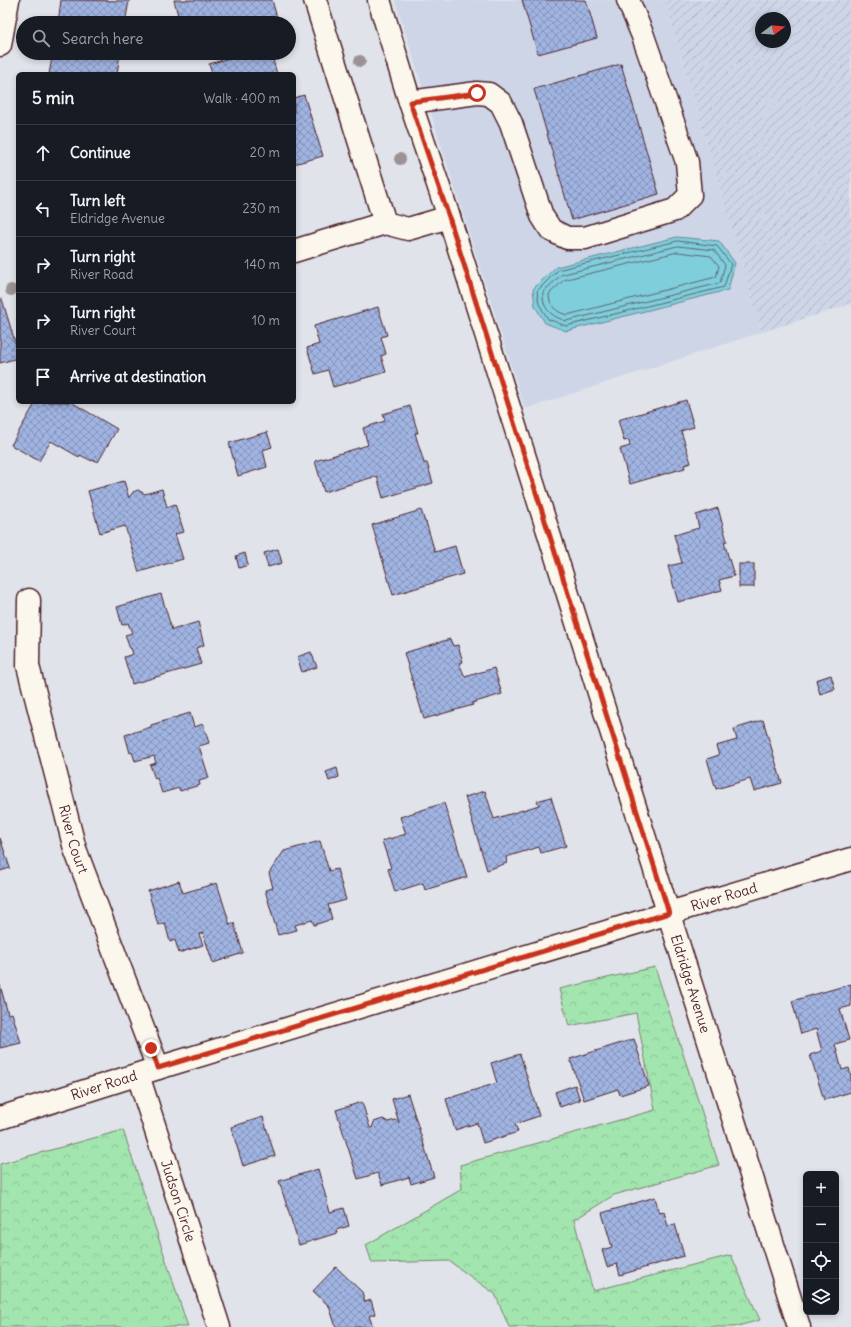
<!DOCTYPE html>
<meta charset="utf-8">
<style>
body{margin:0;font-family:Delius,sans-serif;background:#242831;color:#f1f3f6}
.controls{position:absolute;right:12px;bottom:12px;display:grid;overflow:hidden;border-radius:6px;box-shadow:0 2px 6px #0003}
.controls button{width:36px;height:36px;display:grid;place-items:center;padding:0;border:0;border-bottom:1px solid #363941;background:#171b24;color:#f1f3f6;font:20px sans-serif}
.compass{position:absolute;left:755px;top:12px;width:36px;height:36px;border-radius:50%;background:#171b24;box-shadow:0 2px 6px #0003;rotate:74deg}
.stop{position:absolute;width:12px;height:12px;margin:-9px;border:3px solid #c8321e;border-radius:50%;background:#fff}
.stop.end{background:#c8321e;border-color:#fff;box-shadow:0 1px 4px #0008}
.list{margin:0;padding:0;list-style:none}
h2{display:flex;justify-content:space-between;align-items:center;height:52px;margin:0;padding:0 16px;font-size:17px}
h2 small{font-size:13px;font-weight:400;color:#9ea1a6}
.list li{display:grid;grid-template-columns:26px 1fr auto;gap:12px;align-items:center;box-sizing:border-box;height:56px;padding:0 16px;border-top:1px solid #363941}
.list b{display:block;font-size:15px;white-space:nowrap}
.list p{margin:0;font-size:13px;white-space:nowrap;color:#9ea1a6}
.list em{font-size:13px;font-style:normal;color:#9ea1a6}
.icon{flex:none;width:22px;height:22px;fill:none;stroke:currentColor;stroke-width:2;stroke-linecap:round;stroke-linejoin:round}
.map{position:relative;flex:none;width:851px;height:1327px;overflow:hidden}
.search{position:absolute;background:#171b24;box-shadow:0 2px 6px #0003;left:16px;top:16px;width:280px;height:44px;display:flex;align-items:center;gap:10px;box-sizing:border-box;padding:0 14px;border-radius:22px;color:#9ea1a6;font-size:15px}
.panel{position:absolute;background:#171b24;box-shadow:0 2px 6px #0003;left:16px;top:72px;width:280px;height:332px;border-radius:6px}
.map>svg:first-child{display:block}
</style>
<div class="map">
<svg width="851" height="1327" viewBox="0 0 851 1327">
<defs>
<pattern id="industrial-furrows" width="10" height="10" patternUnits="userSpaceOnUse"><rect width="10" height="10" fill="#cdd5e7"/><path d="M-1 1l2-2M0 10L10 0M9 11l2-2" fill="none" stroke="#b2b6c6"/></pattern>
<pattern id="forest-crowns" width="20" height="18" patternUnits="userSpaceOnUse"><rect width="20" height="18" fill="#a2e5af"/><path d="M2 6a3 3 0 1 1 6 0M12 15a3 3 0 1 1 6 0" fill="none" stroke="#8dc497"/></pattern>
<pattern id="building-cross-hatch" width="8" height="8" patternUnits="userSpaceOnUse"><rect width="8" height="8" fill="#a0b4e2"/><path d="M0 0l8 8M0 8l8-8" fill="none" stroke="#8492b7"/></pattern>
</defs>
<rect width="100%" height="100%" fill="#e0e3e9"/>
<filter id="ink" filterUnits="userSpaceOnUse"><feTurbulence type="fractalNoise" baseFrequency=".025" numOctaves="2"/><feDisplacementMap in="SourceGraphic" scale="8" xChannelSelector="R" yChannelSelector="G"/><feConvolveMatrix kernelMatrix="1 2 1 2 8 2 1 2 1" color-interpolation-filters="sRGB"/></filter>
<g filter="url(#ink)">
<polygon fill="#cdd5e7" points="395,0 665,0 762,332 525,409"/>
<path fill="url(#industrial-furrows)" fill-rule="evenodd" d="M665,0h186v304l-89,28zM761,18h24v24h-24z"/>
<g fill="url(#forest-crowns)" stroke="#76826d">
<polygon points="655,967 719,1165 614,1195 574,1220 593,1291 731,1255 760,1320 734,1327 509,1327 495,1294 449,1261 372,1263 366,1245 462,1189 460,1165 655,1110 636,1013 569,1026 559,989"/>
<polygon points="123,1130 188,1327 0,1327 0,1164"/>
</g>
<polygon fill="#7fcedb" stroke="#6a8895" points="677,237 719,241 735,263 728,290 566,331 545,323 535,306 533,289 556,267"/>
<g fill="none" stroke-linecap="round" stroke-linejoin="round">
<g stroke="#5f6571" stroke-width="1">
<polygon points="678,241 717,246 731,264 724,287 566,326 548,319 539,304 537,291 558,270"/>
<path d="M678,246l36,4 11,15 -5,18 -154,38c-15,-5 -24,-12 -23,-29l18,-17z"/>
<path d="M678,252l33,4 8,10 -3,11 -149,38c-11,-3 -18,-9 -18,-21l15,-14z"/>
</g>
</g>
<g fill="url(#building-cross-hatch)" stroke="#4a1f2b">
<polygon points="61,0 129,1 125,23 58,23"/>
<polygon points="174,0 272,0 277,18 259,23 180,23"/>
<polygon points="522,0 586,0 597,38 538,54"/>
<polygon points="53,53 120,53 117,74 49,74"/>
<polygon points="247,53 271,53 277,74 212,74 209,64"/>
<polygon points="621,64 659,194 572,220 534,89"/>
<polygon points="304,95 323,156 294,164 294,98"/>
<polygon points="0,299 2,299 18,352 18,358 0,363"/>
<polygon points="378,307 387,335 381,337 386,354 381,356 386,372 333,387 328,370 315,374 307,348 319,344 314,326"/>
<polygon points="686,400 694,427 681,431 691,463 684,465 685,468 630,484 620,449 630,446 629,440 624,441 618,420"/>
<polygon points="36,402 71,402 117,429 98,462 93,460 92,461 80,455 79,457 51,441 39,461 11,445"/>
<polygon points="410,406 418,433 415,433 424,463 427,463 433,483 383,498 377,476 324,492 315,461 368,445 363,428 385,421 383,414"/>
<polygon points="267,432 272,447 263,450 267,467 238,476 229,443"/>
<polygon points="124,481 129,498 133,492 138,490 145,494 162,489 167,507 175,504 184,532 175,534 183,559 139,572 125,526 100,533 88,491"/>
<polygon points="718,508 727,541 724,542 734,576 719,580 722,590 678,602 668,566 682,563 674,535 699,528 696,515"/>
<polygon points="421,510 425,522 426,522 435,552 455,546 463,574 393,595 372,525"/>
<polygon points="278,549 282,563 268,567 264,553"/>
<polygon points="245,553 248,565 239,568 236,556"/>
<rect x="739" y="564" width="15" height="23"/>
<polygon points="161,594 172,630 198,622 204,645 196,648 201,664 132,684 124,657 133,654 131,648 130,649 125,635 132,633 128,623 122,625 117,607"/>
<polygon points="450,639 453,646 458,645 463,662 459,663 465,677 494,668 502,694 472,703 473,705 424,719 404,653"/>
<polygon points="311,652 317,667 302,672 297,657"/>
<polygon points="831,675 835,689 820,694 816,680"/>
<polygon points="190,713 194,727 203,724 209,743 199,746 209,778 199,781 200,785 180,791 179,788 162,793 157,778 155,779 150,765 156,763 154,756 135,761 132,752 130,753 125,735 151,727 151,725"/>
<polygon points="763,720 782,783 754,791 750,779 716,789 707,759 719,755 716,746 737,740 734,729"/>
<polygon points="337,768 339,777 329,781 326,772"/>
<polygon points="485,791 494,819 539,805 537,801 551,797 566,846 541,853 539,847 506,857 507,863 487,870 465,797"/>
<polygon points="444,803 467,877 425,890 423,883 395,892 388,869 391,868 382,841 406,834 400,817"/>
<polygon points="0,838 10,868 0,871"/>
<polygon points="320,841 329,871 337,869 346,900 328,905 332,919 314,925 312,920 295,925 297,930 278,935 265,890 273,888 269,873 284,851"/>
<polygon points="179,881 183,893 217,883 230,925 234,923 243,953 213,963 203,933 199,934 203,945 179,953 175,940 170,942 165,923 158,925 148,891"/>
<polygon points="851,984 851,1006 840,1009 849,1040 835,1044 842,1070 849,1068 851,1076 851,1092 824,1100 810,1055 822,1051 816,1029 801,1034 792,1001"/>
<polygon points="0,985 8,1014 12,1013 21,1043 0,1048"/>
<polygon points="634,1039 649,1086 620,1095 618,1089 584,1100 570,1059"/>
<polygon points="520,1054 539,1116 515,1124 518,1132 483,1143 477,1123 455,1130 446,1099 497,1083 491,1063"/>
<polygon points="575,1085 580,1100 560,1107 555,1092"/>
<polygon points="408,1094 434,1177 411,1184 409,1177 382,1185 378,1173 358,1179 336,1110 362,1102 370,1128 372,1128 374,1122 383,1119 388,1122 395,1120 399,1123 392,1099"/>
<polygon points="263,1117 275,1156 243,1166 231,1127"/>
<polygon points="318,1169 330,1212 344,1208 349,1226 336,1230 337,1233 299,1245 279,1181"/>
<polygon points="655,1197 659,1213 664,1212 668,1226 675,1224 684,1256 620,1275 617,1264 607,1267 602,1250 612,1247 602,1213"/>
<polygon points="336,1267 362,1292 365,1302 371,1300 375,1314 369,1316 373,1327 336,1327 329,1306 313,1291"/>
</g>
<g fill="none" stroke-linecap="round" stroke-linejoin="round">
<defs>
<g id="minor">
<polyline points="315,0 385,223 408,229 449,217"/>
<path id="s1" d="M379,0l31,102 39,115 350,1110"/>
<polyline points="0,45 8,0"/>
<polyline points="410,102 477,93 489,94 501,103 511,123 542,216 551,230 567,238 585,238 675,210 690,195 687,162 643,36 628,0"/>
<polyline points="294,251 385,223"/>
<path id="s2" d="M29,600l-1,66 47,183 83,219"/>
<path id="s3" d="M138,1075l81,252"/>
<path id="s4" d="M0,1118l158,-50 511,-155 182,-54"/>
</g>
</defs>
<use href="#minor" stroke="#4a1f2b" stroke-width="25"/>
<use href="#minor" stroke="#fbf7ec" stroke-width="22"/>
</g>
<g fill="#9a9293">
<circle cx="360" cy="61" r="6"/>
<circle cx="400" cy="159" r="6"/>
<circle cx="11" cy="290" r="6"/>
</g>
</g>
<g fill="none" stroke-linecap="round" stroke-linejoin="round" filter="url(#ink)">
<polyline stroke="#c8321e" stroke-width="5" points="151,1048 158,1068 669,913 449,217 410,102 477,93"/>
</g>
<g text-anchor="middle" stroke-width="3" stroke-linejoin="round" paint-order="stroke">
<g font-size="14" fill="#4a1f2b" stroke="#fbf7ec">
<text dy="5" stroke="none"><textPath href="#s2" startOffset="245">River Court</textPath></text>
<text dy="5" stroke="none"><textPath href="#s4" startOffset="757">River Road</textPath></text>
<text dy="5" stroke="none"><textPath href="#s1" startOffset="1032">Eldridge Avenue</textPath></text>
<text dy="5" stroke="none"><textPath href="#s4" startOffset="109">River Road</textPath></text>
<text dy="5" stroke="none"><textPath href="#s3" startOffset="132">Judson Circle</textPath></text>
</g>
</g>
</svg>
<div class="controls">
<button>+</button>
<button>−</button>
<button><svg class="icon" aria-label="locate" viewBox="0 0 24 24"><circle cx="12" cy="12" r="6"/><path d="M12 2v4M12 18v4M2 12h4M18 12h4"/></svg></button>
<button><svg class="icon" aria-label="layers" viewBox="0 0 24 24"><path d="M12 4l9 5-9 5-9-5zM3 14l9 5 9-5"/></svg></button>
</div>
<svg class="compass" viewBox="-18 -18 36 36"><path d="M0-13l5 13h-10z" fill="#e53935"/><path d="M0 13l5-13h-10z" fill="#9ea1a6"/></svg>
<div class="stop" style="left:477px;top:93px"></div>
<div class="stop end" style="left:151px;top:1048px"></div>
<div class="search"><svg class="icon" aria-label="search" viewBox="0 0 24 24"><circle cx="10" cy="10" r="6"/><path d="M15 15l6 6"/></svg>Search here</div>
<section class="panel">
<h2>5 min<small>Walk · 400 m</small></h2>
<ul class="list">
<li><svg class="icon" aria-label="ahead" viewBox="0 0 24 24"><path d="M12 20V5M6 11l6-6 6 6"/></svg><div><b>Continue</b></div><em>20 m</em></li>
<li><svg class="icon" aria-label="left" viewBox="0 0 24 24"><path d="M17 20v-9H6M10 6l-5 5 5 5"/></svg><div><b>Turn left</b><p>Eldridge Avenue</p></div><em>230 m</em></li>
<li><svg class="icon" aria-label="right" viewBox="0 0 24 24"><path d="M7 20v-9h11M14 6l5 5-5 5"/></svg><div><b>Turn right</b><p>River Road</p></div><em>140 m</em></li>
<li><svg class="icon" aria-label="right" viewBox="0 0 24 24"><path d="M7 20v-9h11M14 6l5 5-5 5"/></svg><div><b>Turn right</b><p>River Court</p></div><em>10 m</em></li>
<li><svg class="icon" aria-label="arrive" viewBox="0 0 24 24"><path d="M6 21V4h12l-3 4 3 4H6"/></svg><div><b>Arrive at destination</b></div></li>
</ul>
</section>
</div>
